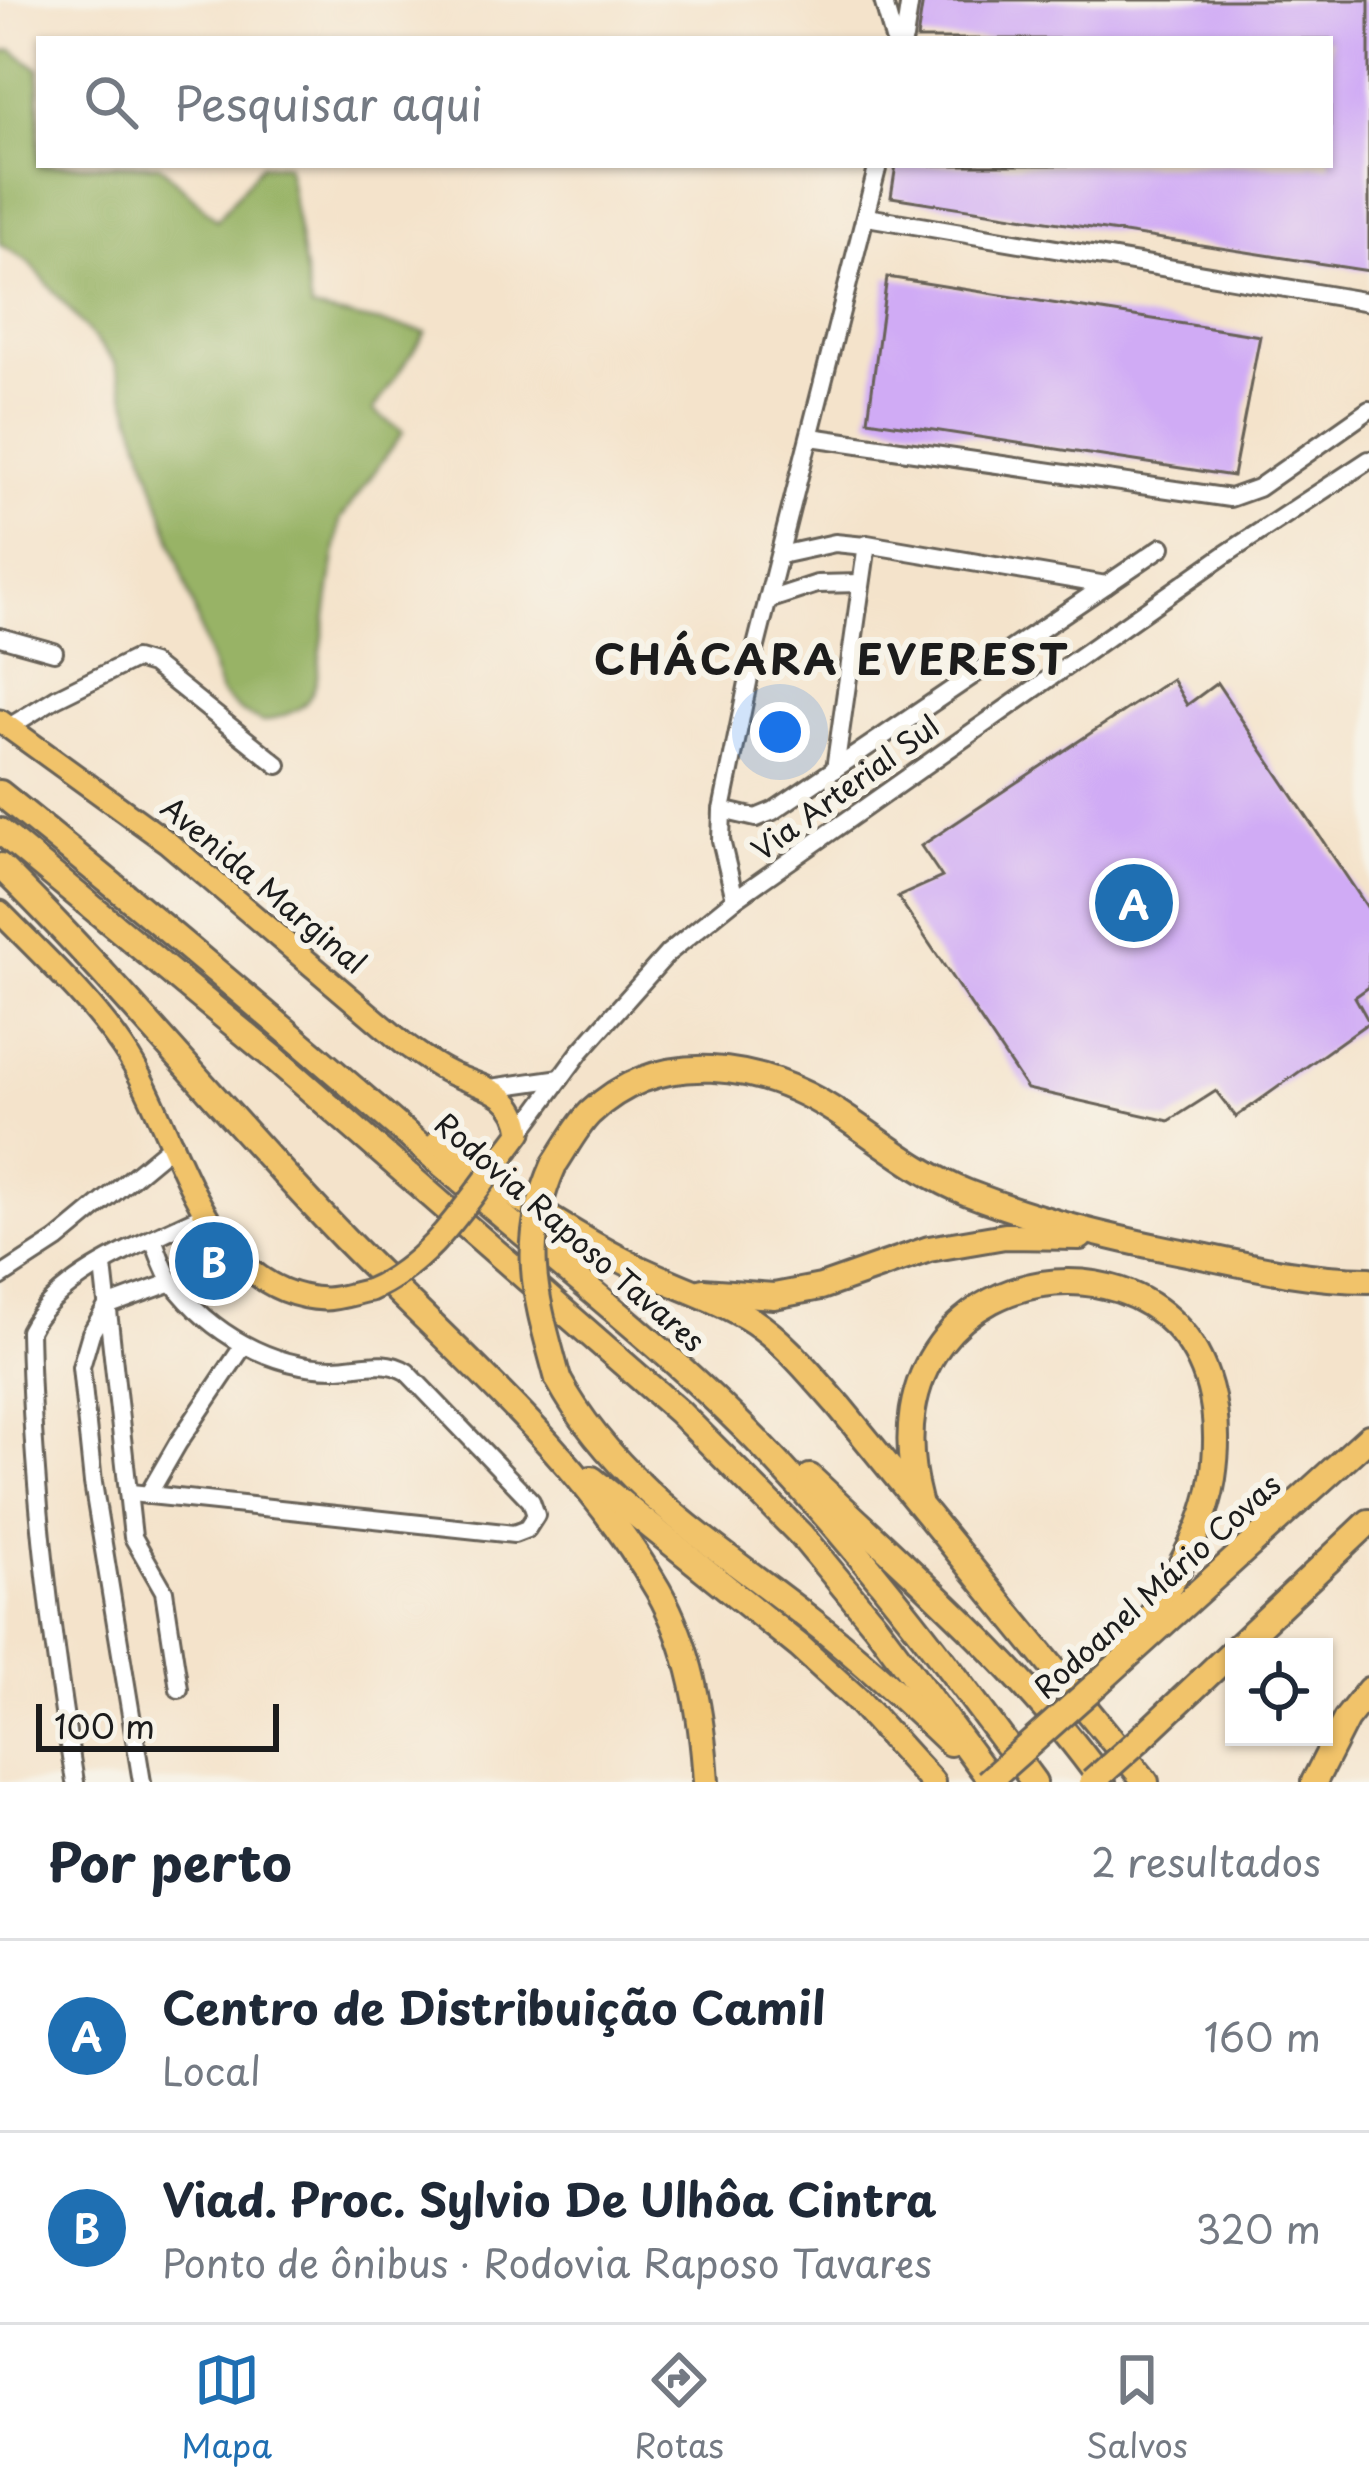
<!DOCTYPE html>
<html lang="pt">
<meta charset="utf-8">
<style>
body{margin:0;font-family:"Playpen Sans",sans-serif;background:#f6f6f7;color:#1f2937}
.controls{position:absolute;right:36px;bottom:36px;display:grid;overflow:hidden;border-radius:0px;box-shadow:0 3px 9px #0004}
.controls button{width:108px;height:108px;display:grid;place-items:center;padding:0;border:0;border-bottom:3px solid #e0e1e3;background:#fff;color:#1f2937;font:60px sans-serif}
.scale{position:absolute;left:36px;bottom:30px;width:243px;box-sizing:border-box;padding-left:12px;border:6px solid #1c1c1c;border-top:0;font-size:33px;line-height:42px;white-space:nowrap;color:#1c1c1c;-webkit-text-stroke:9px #f7f3e8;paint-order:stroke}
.you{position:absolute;left:780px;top:732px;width:42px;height:42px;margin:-30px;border:9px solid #fff;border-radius:50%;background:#1a73e8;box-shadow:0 0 0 18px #1a73e833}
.badge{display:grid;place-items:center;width:78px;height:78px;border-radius:50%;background:#1f6fb2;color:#fff;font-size:39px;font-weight:700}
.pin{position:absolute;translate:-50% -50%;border:6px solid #fff;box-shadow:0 3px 12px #0006}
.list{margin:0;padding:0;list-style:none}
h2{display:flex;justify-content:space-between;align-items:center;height:156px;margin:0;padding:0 48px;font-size:51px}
h2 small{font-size:39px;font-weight:400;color:#747a83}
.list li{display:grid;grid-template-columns:78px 1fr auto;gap:36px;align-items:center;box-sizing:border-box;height:192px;padding:0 48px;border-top:3px solid #e0e1e3}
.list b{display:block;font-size:45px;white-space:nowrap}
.list p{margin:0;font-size:39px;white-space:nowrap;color:#747a83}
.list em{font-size:39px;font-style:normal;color:#747a83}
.icon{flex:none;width:66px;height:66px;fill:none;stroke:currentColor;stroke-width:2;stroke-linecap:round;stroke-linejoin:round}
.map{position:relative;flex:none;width:1369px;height:1782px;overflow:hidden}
.search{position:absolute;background:#fff;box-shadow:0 3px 9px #0004;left:36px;right:36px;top:36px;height:132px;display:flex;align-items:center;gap:30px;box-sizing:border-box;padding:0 42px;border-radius:0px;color:#747a83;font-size:45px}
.sheet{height:540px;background:#fff}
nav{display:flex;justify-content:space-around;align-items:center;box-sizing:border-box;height:168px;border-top:3px solid #e0e1e3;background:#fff;font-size:33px;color:#747a83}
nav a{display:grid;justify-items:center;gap:6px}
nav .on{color:#1f6fb2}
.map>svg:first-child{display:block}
</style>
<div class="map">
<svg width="1369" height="1782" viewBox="0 0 1369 1782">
<rect width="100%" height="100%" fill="#f7f3e8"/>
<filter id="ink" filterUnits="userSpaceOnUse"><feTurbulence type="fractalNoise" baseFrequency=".00833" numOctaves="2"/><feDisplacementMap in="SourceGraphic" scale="24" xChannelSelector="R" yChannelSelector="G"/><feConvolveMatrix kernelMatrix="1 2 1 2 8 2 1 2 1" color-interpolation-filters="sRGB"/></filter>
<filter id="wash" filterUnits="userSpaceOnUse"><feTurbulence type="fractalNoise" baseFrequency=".004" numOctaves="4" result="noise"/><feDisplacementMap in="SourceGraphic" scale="48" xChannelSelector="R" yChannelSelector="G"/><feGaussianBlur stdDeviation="2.7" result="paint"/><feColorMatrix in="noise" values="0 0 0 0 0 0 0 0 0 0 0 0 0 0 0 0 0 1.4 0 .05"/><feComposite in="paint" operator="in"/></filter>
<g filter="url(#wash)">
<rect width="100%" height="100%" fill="#f4e3cb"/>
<path fill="#98b366" stroke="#5a6841" stroke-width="3" d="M12,50l27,19v96h120l58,55 44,-55h26l24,144 115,23 -53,79 30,21 -63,88 -23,158c-7,33 -24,34 -54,44l-22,-10 -20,-18 -106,-331 -86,-101 -29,-18v-191z"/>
<g id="blocks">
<g fill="#d0abf5">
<polygon points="923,0 1369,0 1369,271 891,197 896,165 1330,165 1330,39 917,39"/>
<polygon points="887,277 1260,336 1233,476 868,420"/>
<polygon points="1172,679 1187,705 1217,683 1369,910 1369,987 1355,997 1369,1022 1236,1117 1216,1091 1169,1121 1027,1089 898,897 942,877 921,846"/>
</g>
</g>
</g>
<g filter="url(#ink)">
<use href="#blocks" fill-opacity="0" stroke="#686259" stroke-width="3"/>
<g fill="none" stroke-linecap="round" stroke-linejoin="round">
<defs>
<g id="minor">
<polyline points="883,0 894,39"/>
<polyline points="904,39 910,0"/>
<polyline points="867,217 1369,302"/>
<polyline points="811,437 1230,498 1258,488 1369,410"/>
<polyline points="780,555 835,543 865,546"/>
<polyline points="768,600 817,584 861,583"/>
<polyline points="0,637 54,652"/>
<polyline points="9,727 56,698 135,659 152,664 278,765"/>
<polyline points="835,769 867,544 1106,585"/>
<polyline points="722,810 756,818 773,811 1162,547"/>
<polyline points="735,899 721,840 722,810 753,658 878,165"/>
<polyline points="491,1088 561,1078"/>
<polyline points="521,1132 580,1052 668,953 735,899 1226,554 1369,460"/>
<polyline points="103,1266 133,1537 164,1591 179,1689"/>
<polyline points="0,1277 57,1240 174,1143"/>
<path d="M131,1493l383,41 13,-5 9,-14 -5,-14 -124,-129c-24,-15 -47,-4 -73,-4 -63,0 -124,-35 -162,-86 -9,-12 -13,-29 -19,-43"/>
<polyline points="148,1495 178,1443 244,1345"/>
<path d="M75,1782c-25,-150 -43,-299 -46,-451 28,-56 121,-91 176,-117"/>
<polyline points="142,1782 93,1483 81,1367 91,1333 107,1306 172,1282"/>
</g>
<g id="major">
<path d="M0,721l167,121 236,201c16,11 31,23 49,31 32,14 64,18 69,58l-12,16"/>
<path d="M0,912c42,43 89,86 123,136 57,83 79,246 202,251 14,0 30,-6 45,-9"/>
</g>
<g id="highway">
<path d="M0,793c161,129 317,264 473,398 104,89 212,172 305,272 93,100 175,209 256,319"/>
<polyline points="0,831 273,1057 679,1412 801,1535 876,1626 992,1782"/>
<path d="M0,866c121,119 227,251 345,373 108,110 235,216 313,351 33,58 44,126 48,192"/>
<path d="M439,1142c60,45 121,86 187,120 42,22 87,34 127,59 33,22 59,55 86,85l307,376"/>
<path d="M554,1165c11,-16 22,-38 36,-52 71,-67 171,-50 245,-2 44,28 84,63 133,82 74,29 151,47 229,62 57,12 113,25 172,25"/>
<polyline points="703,1291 774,1296 821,1287 929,1249 1005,1236 1080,1237"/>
<path d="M558,1379c56,105 162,170 253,241 49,38 94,80 139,123"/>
<path d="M810,1477c102,97 211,190 293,305"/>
<polyline points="592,1479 799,1646 857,1699 932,1782"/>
<path d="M919,1501c-72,-270 336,-305 294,-23 -9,61 -53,120 -82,173"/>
<polyline points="1237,1647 1369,1522"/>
<polyline points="1098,1683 1369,1437"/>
<polyline points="1140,1739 1234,1650"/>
<polyline points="1314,1782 1346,1719 1369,1690"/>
</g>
</defs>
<use href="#minor" stroke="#686259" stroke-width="22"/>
<use href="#major" stroke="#686259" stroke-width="27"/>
<use href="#highway" stroke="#686259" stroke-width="30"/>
<use href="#minor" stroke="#fff" stroke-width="16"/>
<use href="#major" stroke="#f1c36a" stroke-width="21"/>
<use href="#highway" stroke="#f1c36a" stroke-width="24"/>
<defs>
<path id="major-bridge" d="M370,1290c62,-27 98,-90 139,-142"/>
<g id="highway-bridge">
<path d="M554,1165c-36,81 -18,133 4,214"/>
<polyline points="987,1782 1098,1683"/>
<polyline points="1092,1782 1140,1739"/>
</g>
</defs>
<use href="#major-bridge" stroke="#686259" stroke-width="27" stroke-linecap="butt"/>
<use href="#highway-bridge" stroke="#686259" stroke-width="30" stroke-linecap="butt"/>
<use href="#major-bridge" stroke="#f1c36a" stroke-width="21"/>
<use href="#highway-bridge" stroke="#f1c36a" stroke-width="24"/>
</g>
</g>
<g text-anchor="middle" stroke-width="12" stroke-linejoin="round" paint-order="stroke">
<g font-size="30" fill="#1c1c1c" stroke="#f7f3e8">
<text transform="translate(846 789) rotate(-36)" y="10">Via Arterial Sul</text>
<text transform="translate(263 886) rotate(40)" y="10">Avenida Marginal</text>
<text transform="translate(569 1233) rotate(41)" y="10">Rodovia Raposo Tavares</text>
<text transform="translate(1158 1587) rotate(-42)" y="10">Rodoanel Mário Covas</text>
</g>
<g font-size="42" font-weight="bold" letter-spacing="3" fill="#1c1c1c" stroke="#f7f3e8">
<text x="832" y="675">CHÁCARA EVEREST</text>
</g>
</g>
</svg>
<div class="controls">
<button><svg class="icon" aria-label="locate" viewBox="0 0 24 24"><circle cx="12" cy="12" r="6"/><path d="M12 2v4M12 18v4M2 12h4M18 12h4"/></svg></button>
</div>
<div class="scale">100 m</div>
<div class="you"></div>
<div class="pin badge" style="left:1134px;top:903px">A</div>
<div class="pin badge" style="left:214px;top:1261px">B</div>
<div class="search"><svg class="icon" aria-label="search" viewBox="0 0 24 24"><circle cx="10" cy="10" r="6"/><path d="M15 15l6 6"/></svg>Pesquisar aqui</div>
</div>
<section class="sheet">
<h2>Por perto<small>2 resultados</small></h2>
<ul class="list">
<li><span class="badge">A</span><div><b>Centro de Distribuição Camil</b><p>Local</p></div><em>160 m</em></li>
<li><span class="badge">B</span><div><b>Viad. Proc. Sylvio De Ulhôa Cintra</b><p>Ponto de ônibus · Rodovia Raposo Tavares</p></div><em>320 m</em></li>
</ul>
</section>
<nav>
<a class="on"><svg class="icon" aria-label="map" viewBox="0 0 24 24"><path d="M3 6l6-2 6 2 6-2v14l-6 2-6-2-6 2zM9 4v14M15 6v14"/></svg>Mapa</a>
<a><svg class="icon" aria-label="directions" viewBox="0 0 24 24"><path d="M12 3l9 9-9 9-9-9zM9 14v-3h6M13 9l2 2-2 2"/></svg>Rotas</a>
<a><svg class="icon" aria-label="saved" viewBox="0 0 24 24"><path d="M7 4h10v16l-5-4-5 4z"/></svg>Salvos</a>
</nav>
